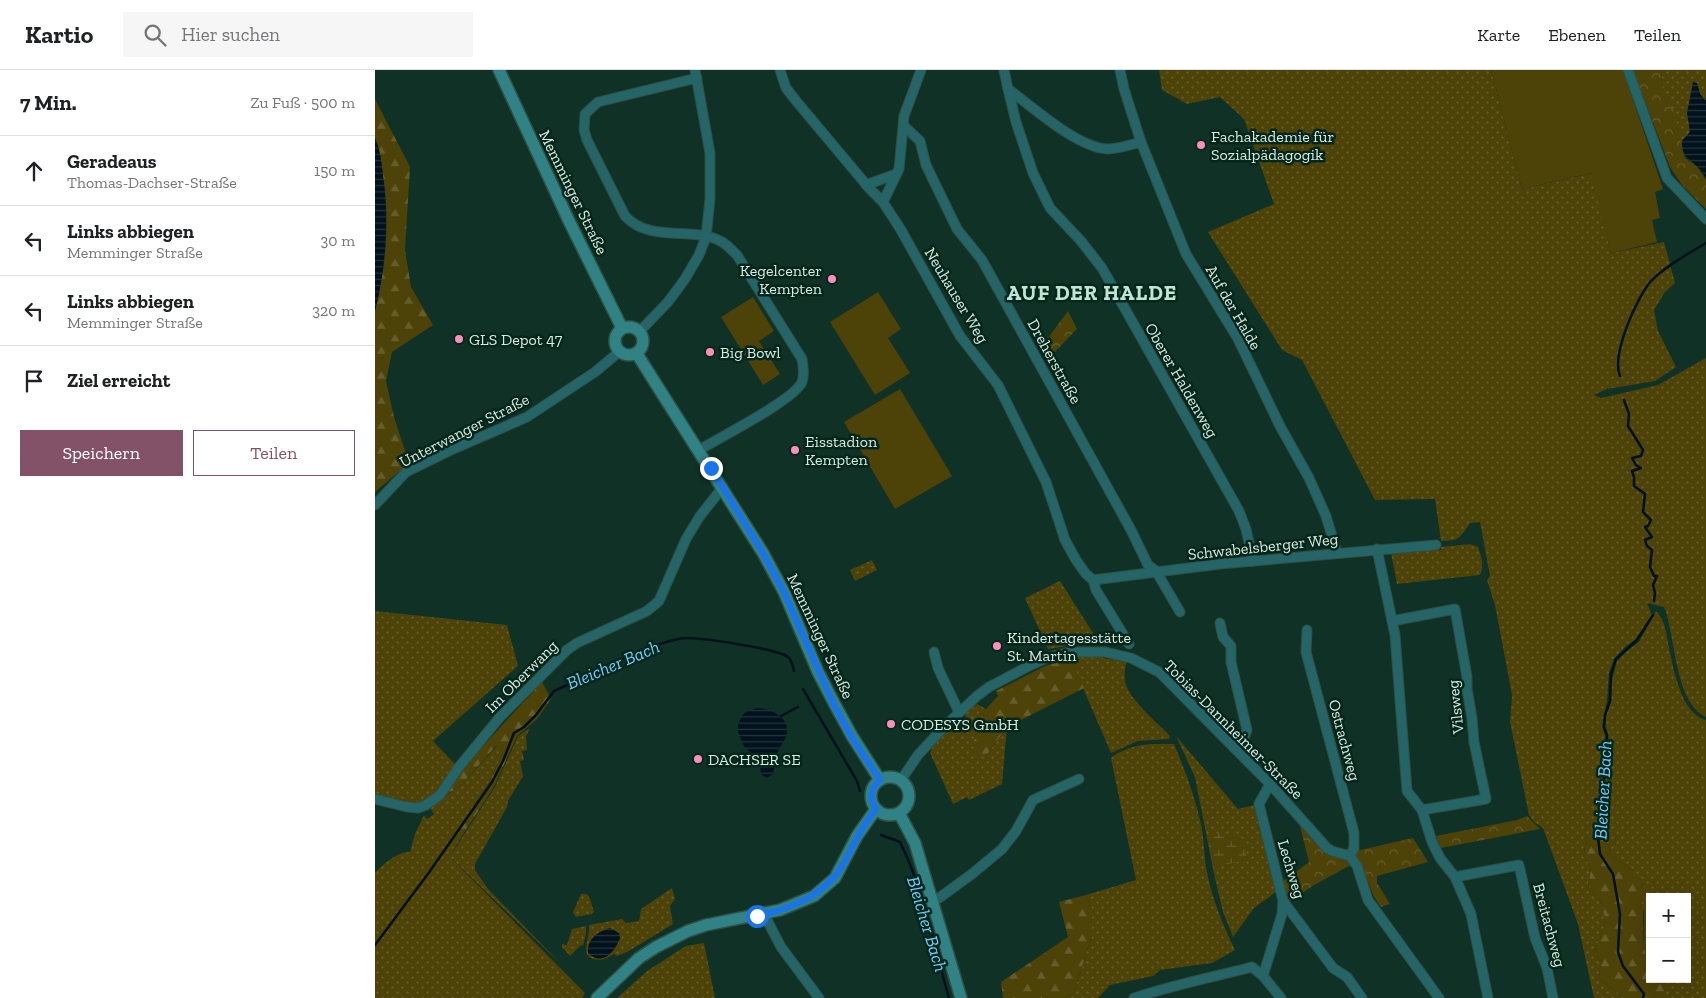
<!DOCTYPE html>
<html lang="de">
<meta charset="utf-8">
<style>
body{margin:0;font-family:"Zilla Slab",serif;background:#f6f6f6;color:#202124}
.controls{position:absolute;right:15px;bottom:15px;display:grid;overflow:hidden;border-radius:0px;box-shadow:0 5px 20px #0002}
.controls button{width:45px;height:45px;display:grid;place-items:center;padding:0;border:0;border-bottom:1px solid #e0e0e0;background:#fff;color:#202124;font:25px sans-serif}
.stop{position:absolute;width:15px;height:15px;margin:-11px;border:4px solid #1a73e8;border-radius:50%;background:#fff}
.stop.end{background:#1a73e8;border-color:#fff;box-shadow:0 1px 5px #0008}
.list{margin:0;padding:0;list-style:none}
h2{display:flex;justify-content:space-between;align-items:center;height:65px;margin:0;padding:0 20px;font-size:21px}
h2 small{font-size:16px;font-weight:400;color:#757577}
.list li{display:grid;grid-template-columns:32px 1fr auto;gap:15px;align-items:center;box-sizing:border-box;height:70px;padding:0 20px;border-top:1px solid #e0e0e0}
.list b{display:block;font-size:19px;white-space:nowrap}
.list p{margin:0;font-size:16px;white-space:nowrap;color:#757577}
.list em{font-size:16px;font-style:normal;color:#757577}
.actions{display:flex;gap:10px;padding:15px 20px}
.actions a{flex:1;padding:11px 0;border:1px solid #845268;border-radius:0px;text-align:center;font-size:18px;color:#845268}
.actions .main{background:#845268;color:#fff}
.icon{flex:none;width:28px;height:28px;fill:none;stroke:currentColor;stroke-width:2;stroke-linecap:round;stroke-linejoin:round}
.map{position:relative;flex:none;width:1331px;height:928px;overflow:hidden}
header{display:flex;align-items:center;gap:30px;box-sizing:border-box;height:70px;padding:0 25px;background:#fff;border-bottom:1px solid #e0e0e0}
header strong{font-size:24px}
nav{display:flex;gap:28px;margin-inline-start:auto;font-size:18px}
.search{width:350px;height:45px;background:#f6f6f6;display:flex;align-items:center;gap:12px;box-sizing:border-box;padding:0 18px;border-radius:0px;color:#757577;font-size:19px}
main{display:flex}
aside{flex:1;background:#fff}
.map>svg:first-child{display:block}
</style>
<header>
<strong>Kartio</strong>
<div class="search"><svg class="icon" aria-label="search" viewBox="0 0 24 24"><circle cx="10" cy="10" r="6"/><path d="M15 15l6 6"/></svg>Hier suchen</div>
<nav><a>Karte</a><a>Ebenen</a><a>Teilen</a></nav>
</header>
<main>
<aside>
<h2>7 Min.<small>Zu Fuß · 500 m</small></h2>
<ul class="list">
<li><svg class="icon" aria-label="ahead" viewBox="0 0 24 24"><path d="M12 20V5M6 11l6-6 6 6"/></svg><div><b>Geradeaus</b><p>Thomas-Dachser-Straße</p></div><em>150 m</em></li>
<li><svg class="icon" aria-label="left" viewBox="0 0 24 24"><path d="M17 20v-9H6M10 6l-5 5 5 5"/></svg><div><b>Links abbiegen</b><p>Memminger Straße</p></div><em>30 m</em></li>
<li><svg class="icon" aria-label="left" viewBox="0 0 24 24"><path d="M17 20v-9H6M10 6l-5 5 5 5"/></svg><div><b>Links abbiegen</b><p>Memminger Straße</p></div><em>320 m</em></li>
<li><svg class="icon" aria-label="arrive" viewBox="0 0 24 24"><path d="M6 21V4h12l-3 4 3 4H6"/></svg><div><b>Ziel erreicht</b></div></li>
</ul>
<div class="actions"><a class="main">Speichern</a><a>Teilen</a></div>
</aside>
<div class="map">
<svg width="1331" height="928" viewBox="0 0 1331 928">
<defs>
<pattern id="grass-dots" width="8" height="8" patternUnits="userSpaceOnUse" patternTransform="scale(1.25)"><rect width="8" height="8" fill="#4d4208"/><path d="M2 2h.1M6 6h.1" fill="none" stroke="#665d2c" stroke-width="1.8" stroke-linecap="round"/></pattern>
<pattern id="forest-firs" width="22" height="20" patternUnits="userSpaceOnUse" patternTransform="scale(1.25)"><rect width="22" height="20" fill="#4d4208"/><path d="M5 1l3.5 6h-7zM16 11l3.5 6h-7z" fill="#665d2c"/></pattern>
<pattern id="wetland-marsh" width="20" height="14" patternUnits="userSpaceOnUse" patternTransform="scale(1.25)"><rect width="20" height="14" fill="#4d4208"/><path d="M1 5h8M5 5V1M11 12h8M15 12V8" fill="none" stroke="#665d2c"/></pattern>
<pattern id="park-crowns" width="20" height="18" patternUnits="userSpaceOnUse" patternTransform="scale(1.25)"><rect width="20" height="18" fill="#4d4208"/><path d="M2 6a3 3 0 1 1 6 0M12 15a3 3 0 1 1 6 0" fill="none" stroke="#665d2c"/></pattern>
<pattern id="water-rules" width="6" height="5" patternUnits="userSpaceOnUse" patternTransform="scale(1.25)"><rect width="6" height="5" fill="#01121c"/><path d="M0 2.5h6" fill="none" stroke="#25353d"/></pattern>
</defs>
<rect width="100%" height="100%" fill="#103125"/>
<g fill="url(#grass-dots)">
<path d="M784,0h332l31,119 70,-16 19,80 53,-11 11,41 -10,9 -11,18 4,21 18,36 -21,14 -48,8 -13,6 7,3 57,-13 48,-27v359c-32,-15 -30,-81 -42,-110l-17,-4 5,12 -17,25 -9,6 -12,13 -5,14 -2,27 -5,27 3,8v14l-12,83 -7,6 -2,17 7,13 -3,19 12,14 6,21 -11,28 7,12 -3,9 1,8 24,19h-30l-16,-74 -35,-96 -9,-6 -5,-7 -19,-93 2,-27 -17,-90 -8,-25 3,-4 -10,-54 -10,1c-10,15 -11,18 -29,18l-6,-42 -60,1 -73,-140 -20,-10 -74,-118 66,-28 -30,-85 -24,-22 -33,7 -25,-14z"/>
<path d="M1287,0h44v31l-6,-7 -3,-11 -8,43 1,6 -8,9c0,21 16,22 24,39 -3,-4 -6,-10 -9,-13 -10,-11 -16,-10 -16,-26l-20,-58z"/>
<path d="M1095,474l8,3c3,9 7,19 2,28l-83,9 -6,-31 37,-5 3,2h10v-3z"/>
<polygon points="497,490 502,500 480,511 475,500"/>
<polygon points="685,511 725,574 700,575 673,579 650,528"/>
<polygon points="0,541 132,555 143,596 58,671 81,695 62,723 44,735 0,726"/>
<path d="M1281,541c9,9 10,20 12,32 5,23 12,70 38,77v278h-39l-6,-19h26v-82h-37v68l-3,-3 -3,-17v-32l-11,-42 -22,-16 -8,-25 1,-50 4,-31v-15l-3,-7 1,-12 5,-14v-17l6,-23 10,-10 12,-9z"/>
<path d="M717,586l30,5h5c-2,6 -3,13 -2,20 3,18 32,41 45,55l-1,3 -31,2 -27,12 -41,-95z"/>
<path d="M602,634l9,5 -13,34 12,14 22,-30 -5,57 -33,16 -2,-3 -14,7 -23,-51c5,-13 17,-24 28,-33l3,1 5,-4 -2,-4z"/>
<path d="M155,658l-4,8 1,14 -5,1 2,9 -4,1 3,15 -15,25 -1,6 -32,57v6l13,19 74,76 -111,-107 134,135 -3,5h-207v-125c7,-8 23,-22 35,-21l5,-18 9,-19 3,4 7,-5 -4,-6 32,-24 35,-38 6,6 -12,27 -31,49v11l-10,17 45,-69 23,-51z"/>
<polygon points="801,666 863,739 879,735 901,822 879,838 858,867 848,842 839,804 820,707"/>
<path d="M776,674h23c11,26 21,53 27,80 3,14 3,29 5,43 5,29 16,56 29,83l-23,13 -52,7 -7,6 -43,9 -12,13h-33l9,-6 18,-57v-26l-6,-14 50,-15 -25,-122c11,-9 26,-13 40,-14z"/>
<path d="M297,818l3,11 -5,7 3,18 -44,27 -12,5 -3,-2c-9,6 -18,9 -27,1 -3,-10 3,-19 2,-30l33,-6 4,4 13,-2 2,-12z"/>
<polygon points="206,824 211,824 214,826 219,842 217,844 201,847 198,842"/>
<polygon points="211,856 211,864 208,876 206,875 195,886 187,877 187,874 192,875 197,859"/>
<polygon points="329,873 340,928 242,928 272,901 311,876"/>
</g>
<g fill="url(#forest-firs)">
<path d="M0,29l35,68 -5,83 6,37 22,38 -41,27 -6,29 8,36 15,46 -34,29v-181c10,-39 14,-81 10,-121 -2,-18 -7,-35 -10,-53 0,-11 0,-26 0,-38z"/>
<polygon points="695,588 709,618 632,657 610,687 599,685 598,673 611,639 623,626 621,621 670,596"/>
<polygon points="167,612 176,629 162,649 142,666 119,717 85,769 85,758 116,709 128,682 121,676 87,714 65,730 86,700"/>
<path d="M1225,705l5,6 -2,49 8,25 22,16 10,10c1,21 -1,43 1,64 1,12 6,22 6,34h11l6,19h-43l-24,-19 -1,-8 3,-9 -7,-12 11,-28 -6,-21 -12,-14 3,-19 -7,-13 2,-17 7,-7z"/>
<polygon points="711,825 717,839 717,865 699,922 690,928 628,928 626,912 693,867 684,832"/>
</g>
<polygon fill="url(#wetland-marsh)" points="843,763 857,765 871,772 871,790 839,797 832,768"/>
<g fill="url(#park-crowns)">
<polygon points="1258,0 1287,0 1286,13 1300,45 1306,71 1306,78 1310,88 1322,97 1331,110 1331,139 1307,115 1295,97"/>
<polygon points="693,241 702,259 673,289 665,279"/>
<polygon points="1152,746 1165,759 1066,778 1061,766 1142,750"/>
<polygon points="925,756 951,783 963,787 985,780 1038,768 1053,792 1002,806 1002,813 1015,834 1006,837 999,827 988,799 974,796 939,815 913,833 907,812 934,792"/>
</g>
<g fill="#4d4208">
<polygon points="1116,0 1248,0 1288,119 1280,122 1285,148 1277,150 1282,172 1236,183 1216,103 1147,119"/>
<polygon points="503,222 526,259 513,268 535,303 500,325 455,252"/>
<polygon points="378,227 399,261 384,271 405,304 388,315 346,247"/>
<polygon points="525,319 577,406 520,439 469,352"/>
</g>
<g fill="url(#water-rules)">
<path d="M1318,12l4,1 3,11 6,7v78c-2,-4 -4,-8 -7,-11 -10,-11 -17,-9 -17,-27l8,-9 -3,-19z"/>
<path d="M0,68c5,11 7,25 8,38 6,45 3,91 -8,135z"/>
<path d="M382,638c15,1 35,10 29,29 -2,5 -6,9 -8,14 -1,4 -4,19 -5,23l-6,4 -6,-4 -2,-15 -6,-2 -3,-5 -6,-6 -6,-14v-8l6,-11z"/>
<path d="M235,858l9,5 1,5c-5,14 -18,29 -32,15 -1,-14 9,-21 22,-25z"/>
</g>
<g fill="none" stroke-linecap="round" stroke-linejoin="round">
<g stroke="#01121c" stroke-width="2.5">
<path d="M1245,306c-9,-21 17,-80 32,-96 15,-15 36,-26 54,-37"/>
<polyline points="1249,330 1254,344 1253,356 1268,380 1266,386 1257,388 1261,395 1266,398 1257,401 1259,407 1259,416 1270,424 1268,442 1276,450 1273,456 1270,457 1277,467 1270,470 1272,476 1277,480 1275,497 1279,506 1282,506 1278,515 1280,523 1279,531"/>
<polyline points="428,619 482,711 485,721"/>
<polyline points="406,646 423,637"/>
<path d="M506,765l19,7c24,48 34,104 49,156"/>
<path d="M0,875l55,-74 62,-89 11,-21 11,-28 10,-6 12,-12 18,-24 20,-9 7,-7 17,-5 11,-6c22,-9 45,-20 69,-25 13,-4 100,10 110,18 4,3 5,9 6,14"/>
<polyline points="1268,928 1269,924 1248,896 1243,882 1245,844 1238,804 1225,784 1223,767 1232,679 1232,665 1229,657 1230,645 1235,631 1236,604 1241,589 1262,570 1278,545"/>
</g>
<defs>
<g id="street">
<polyline points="405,0 411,18 422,32 494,118 508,132 526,160 585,266 623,315 671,412 690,470 701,490 711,504 718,510 721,520 754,574"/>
<path d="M629,0l4,19c25,18 68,58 99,60 11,0 23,-4 34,-7"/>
<polyline points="745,0 749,19 766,72 811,184 863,269 905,356 934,408 951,446 962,483"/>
<polyline points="1253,0 1292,108 1331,149"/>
<path d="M322,8l-99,24 -13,12 -1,16 3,10 38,76c26,28 68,9 97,26 6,3 10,9 15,13l65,104c1,8 3,15 0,23 -8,18 -83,56 -103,68"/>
<polyline points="633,19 641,52 658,103 675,138 706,171 727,198 864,441 871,459 878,491"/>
<polyline points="529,56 545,71 551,95 582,159 607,190 756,460 773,495 781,501 805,542"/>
<polyline points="491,115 521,104"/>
<polyline points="508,132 524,99 529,46 546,0"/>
<polyline points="265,261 293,232 310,209 324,185 331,167 335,129 335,83 320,0"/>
<polyline points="0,435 31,402 76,380 152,347 220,302 244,282"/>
<polyline points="1002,479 1020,565 1032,721 1047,740 1057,772 1065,788 1080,807 1096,844 1113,928"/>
<polyline points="718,510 845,494 1061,475"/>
<polyline points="1017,551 1080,539 1092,607 1092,619 1097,648 1099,672 1111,729 1047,740"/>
<polyline points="845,553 848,567 856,576 856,592 872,660 869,668 859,678"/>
<polyline points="932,560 931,582 979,763 979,778 975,786"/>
<polyline points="559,582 563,598 584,642"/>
<polyline points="526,710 543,685 568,658 602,626 614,617 654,596 674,587 695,582 730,582 756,588 784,602 895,714 952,778 957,781 975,786 977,789 982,796 993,830 1064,928"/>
<polyline points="895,714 884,734 908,831 958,898 972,907 987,928"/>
<polyline points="0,729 32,737 43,738 51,735 65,725 84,697 125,647 192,580 202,573 272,541 284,531 311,469 325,446 348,417"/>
<polyline points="1080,807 1144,795 1160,868 1172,898 1178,928"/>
<polyline points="557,830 564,828 597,804 627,779 641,761 658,730 704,709"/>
<polyline points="389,844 406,877 444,928"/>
<polyline points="888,906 907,844 908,831"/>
<path d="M759,928c39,-13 79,-21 118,-31l11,9 18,22"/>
</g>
<g id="secondary">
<polyline points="124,0 194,151 247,258"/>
<circle cx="254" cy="271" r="14"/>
<polyline points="262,284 388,483 409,522 443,602 459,633 477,666 505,710"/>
<circle cx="515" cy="726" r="19"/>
<polyline points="524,743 540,773 586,928"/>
<polyline points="222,928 264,888 281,877 313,861 331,855 405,840 439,826 460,808 482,766 501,739"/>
</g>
</defs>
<use href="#street" stroke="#304f43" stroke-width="11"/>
<use href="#secondary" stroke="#304f43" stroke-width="14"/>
<use href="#street" stroke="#256567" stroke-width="9"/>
<use href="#secondary" stroke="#308285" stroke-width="11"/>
</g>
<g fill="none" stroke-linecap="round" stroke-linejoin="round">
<path stroke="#1a73e8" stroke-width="6" d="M336,398l52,85 21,39 49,111 18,33 29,44c-10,9 -11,18 -4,29 -14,16 -22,36 -32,54 -19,33 -52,45 -87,53"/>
</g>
<g fill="#fe8ebb" stroke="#05271b" stroke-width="2">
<circle cx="826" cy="75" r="5"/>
<circle cx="457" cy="209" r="5"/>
<circle cx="84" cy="269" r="5"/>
<circle cx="335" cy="282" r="5"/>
<circle cx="420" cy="380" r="5"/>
<circle cx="622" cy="576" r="5"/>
<circle cx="516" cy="654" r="5"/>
<circle cx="323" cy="689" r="5"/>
</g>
<g text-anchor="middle" stroke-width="5" stroke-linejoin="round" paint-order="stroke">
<g font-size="16" fill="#d8eae1" stroke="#05271b" text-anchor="start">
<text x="836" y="72">Fachakademie für<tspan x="836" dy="18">Sozialpädagogik</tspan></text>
<text x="447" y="206" text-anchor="end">Kegelcenter<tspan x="447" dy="18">Kempten</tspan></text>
<text x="94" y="275">GLS Depot 47</text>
<text x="345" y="288">Big Bowl</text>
<text x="430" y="377">Eisstadion<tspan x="430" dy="18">Kempten</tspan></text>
<text x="632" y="573">Kindertagesstätte<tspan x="632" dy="18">St. Martin</tspan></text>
<text x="526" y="660">CODESYS GmbH</text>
<text x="333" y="695">DACHSER SE</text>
</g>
<g font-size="16" fill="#d8eae1" stroke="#05271b">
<text transform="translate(199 122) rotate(64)" y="6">Memminger Straße</text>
<text transform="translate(582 225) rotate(59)" y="6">Neuhauser Weg</text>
<text transform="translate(859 237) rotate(60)" y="6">Auf der Halde</text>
<text transform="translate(680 291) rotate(61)" y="6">Dreherstraße</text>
<text transform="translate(807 310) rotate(60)" y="6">Oberer Haldenweg</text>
<text transform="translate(89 360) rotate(-27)" y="6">Unterwanger Straße</text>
<text transform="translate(888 476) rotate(-6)" y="6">Schwabelsberger Weg</text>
<text transform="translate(446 566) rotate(65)" y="6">Memminger Straße</text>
<text transform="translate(146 606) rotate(-45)" y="6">Im Oberwang</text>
<text transform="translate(1080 637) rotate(-96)" y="6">Vilsweg</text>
<text transform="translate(859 659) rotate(45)" y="6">Tobias-Dannheimer-Straße</text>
<text transform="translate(970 670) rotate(75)" y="6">Ostrachweg</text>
<text transform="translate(917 799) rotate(73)" y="6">Lechweg</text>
<text transform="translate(1175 855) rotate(75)" y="6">Breitachweg</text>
</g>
<g font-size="18" font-style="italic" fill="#70cefe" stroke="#05271b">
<text transform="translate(238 595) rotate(-23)" y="6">Bleicher Bach</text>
<text transform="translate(1228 720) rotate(-87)" y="6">Bleicher Bach</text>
<text transform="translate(552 854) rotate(73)" y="6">Bleicher Bach</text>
</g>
<g font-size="21" font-weight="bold" letter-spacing="1" fill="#c0e5d4" stroke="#05271b">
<text x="717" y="230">AUF DER HALDE</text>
</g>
</g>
</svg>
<div class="controls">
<button>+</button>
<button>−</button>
</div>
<div class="stop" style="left:382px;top:846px"></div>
<div class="stop end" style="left:336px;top:398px"></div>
</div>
</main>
